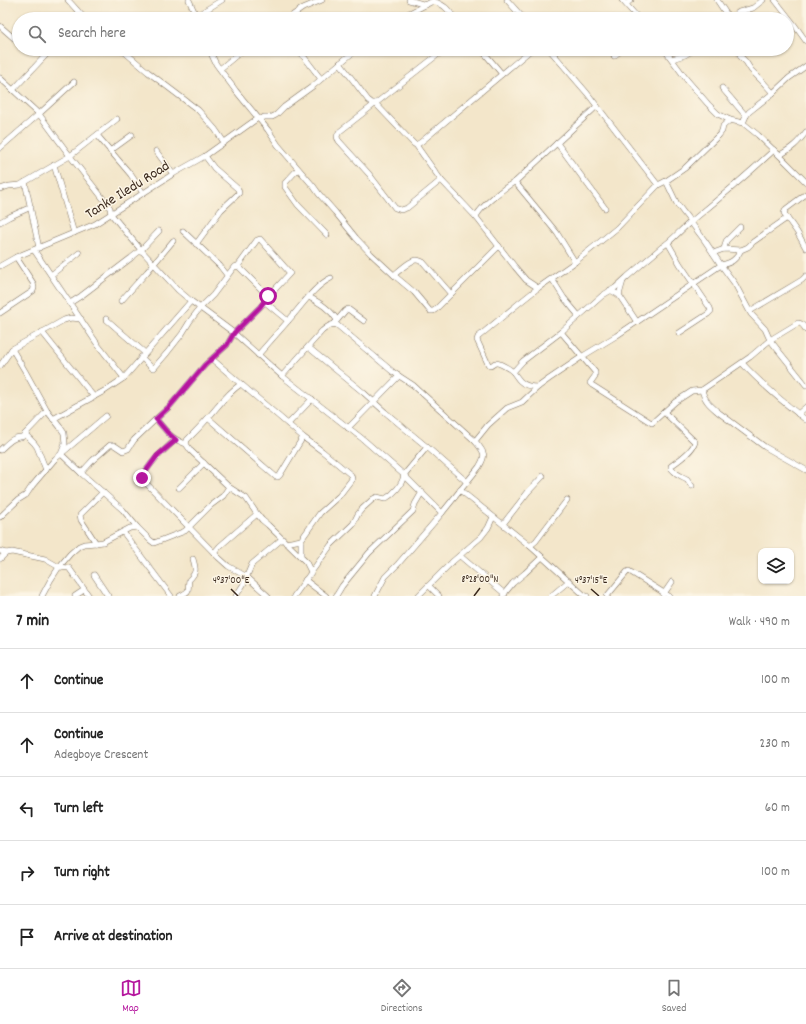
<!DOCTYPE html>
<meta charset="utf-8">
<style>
body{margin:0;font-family:Dekko,sans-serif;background:#f2f2f2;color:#222}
.controls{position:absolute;right:12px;bottom:12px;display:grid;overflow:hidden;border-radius:8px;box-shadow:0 1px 3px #0004}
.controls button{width:36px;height:36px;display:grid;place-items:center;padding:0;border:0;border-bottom:1px solid #e0e0e0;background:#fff;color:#222;font:20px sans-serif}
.stop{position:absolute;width:12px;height:12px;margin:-9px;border:3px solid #b5179e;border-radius:50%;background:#fff}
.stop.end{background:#b5179e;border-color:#fff;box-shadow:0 1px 4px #0008}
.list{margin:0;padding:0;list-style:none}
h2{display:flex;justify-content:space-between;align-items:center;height:52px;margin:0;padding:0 16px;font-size:17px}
h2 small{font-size:13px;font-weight:400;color:#767676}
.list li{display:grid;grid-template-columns:26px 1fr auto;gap:12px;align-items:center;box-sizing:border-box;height:64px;padding:0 16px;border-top:1px solid #e0e0e0}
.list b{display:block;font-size:15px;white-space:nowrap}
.list p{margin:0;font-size:13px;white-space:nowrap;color:#767676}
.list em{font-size:13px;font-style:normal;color:#767676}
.icon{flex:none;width:22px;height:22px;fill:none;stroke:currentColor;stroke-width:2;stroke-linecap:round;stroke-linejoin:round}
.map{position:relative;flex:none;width:806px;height:596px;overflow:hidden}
.search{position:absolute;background:#fff;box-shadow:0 1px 3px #0004;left:12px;right:12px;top:12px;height:44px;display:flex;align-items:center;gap:10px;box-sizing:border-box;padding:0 14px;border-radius:22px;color:#767676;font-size:15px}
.sheet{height:372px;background:#fff}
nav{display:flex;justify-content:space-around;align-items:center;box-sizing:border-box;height:56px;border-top:1px solid #e0e0e0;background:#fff;font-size:11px;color:#767676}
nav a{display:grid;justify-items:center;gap:2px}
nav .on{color:#b5179e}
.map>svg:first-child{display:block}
</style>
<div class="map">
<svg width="806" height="596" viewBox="0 0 806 596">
<rect width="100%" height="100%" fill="#fcf5e5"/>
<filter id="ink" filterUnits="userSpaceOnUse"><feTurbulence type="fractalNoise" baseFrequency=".025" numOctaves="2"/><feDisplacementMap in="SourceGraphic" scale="8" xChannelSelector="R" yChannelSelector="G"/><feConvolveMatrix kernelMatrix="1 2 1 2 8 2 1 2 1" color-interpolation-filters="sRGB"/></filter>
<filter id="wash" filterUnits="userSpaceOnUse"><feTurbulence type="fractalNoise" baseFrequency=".012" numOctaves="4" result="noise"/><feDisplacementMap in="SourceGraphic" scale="16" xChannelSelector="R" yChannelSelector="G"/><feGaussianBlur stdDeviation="0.9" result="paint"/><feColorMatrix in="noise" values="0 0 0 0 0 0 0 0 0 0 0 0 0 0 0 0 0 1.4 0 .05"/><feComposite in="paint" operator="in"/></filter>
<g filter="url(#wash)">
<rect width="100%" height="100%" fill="#f3e6ca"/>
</g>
<g filter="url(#ink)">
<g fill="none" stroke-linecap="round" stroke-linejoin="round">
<defs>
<g id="minor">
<polyline points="68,0 85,19"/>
<polyline points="189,0 197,18"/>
<polyline points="409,0 426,5"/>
<polyline points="507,0 524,19"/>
<polyline points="622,0 639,19"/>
<polyline points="717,0 729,18"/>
<polyline points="775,0 793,23 806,41"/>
<polyline points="626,4 631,0"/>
<polyline points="196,16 222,0"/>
<polyline points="287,19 303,8 322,0"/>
<path d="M398,19l35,-18c12,4 15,8 22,18"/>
<polyline points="728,19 739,12 753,8 763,0"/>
<polyline points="0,26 17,41"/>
<polyline points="121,49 148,72 198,110 215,129 224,142"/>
<polyline points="209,49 216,64 236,91 268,130 278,145 314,187 319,194 335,212 356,238 371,254 396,277 414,292 430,311 433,311 435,310 499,246"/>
<polyline points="298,49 321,79"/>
<polyline points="481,49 502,74"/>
<polyline points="549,49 587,93 658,185"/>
<polyline points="664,49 687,80 708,104 718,114 730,120 743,123 758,135 782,158 806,182"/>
<polyline points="614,56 623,49"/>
<polyline points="740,56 746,62 751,70 762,81 773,93"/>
<polyline points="672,59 685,55 695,49"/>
<polyline points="340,63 368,100 372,103 375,103 414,144 416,145 421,142 532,49"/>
<polyline points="220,69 244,49"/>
<polyline points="0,78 39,114 70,156 108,205 110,208 111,214 141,250 178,290 191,301 234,333 282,376 364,440 404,475 442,513"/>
<polyline points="722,88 746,116"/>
<polyline points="13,90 46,55"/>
<polyline points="260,120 264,117 272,117 276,115 284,107 313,86 357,49"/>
<polyline points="743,123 746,116 749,112 773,93 789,78 806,66"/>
<polyline points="97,135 131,175 143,193"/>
<polyline points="557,143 605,208"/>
<polyline points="416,145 441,180 476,217"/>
<polyline points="0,148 39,114 74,82"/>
<polyline points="110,151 132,135"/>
<polyline points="156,151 173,174"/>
<path d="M780,155c12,-7 17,-11 26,-23"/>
<polyline points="54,165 74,233"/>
<polyline points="298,169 285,183 285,187 298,205 327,235"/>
<path d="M441,180l-34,28 -6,2 -6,-2 -26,-34 -30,-33c-3,-4 -2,-5 0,-9l106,-83"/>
<polyline points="666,181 677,204 705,241 721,265 735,284 751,314 765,329 770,340 806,385"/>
<polyline points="25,182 39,248"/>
<polyline points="515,182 557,233 575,262"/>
<polyline points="0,189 9,186 20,185 70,156 117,119"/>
<polyline points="787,218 797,232 806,248"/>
<polyline points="0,222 9,217 31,207"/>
<polyline points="183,231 220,266 227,275"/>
<polyline points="668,243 680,264 710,308 711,311 708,314 679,333"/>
<polyline points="196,244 221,210 239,193 238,189 214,168 205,156"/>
<polyline points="724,249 726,241 740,227"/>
<polyline points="34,250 98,345 124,378"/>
<polyline points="713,253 724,249 741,250 748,247 753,242 787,218 784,213 786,209 806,194"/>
<polyline points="0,266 16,257 95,224 173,174 205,156 258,118"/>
<polyline points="238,266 257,240 260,239 290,273 266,299"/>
<polyline points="51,275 79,253"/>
<path d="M394,275c5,-4 16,-15 22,-15 3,0 4,1 7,2l28,32"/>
<polyline points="552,279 564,298 579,316"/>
<path d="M538,288l-12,-8 -11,-13 -39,-50c3,-9 30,-31 39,-35l82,-76"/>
<polyline points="610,290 619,295 637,322"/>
<polyline points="619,295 623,281"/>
<path d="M309,297c11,6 21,12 28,23"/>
<polyline points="121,301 147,272 173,241"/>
<polyline points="70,303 81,296 131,258 141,250 159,231"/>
<polyline points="750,311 802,280 806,276"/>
<polyline points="0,313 33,291 34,288 33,283 16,257"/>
<polyline points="106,319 145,353"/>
<polyline points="334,324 345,311 348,309 364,321"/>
<polyline points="42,332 94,397"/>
<path d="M561,332l34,40v4l-5,7 2,2 58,37 2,1 23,-21 17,-11 10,-1 48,-33 20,-17 28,-17c4,0 6,3 8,7"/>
<polyline points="308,347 364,393 385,412 427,447 467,482"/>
<polyline points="12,349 25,371 47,411 60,427 64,433 65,444 61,454 81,473 123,510 137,527 150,540 154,543 185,531 211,505 223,496 229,487"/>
<polyline points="258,355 288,321"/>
<polyline points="141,357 152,368 154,368 167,353 182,334 190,321 200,308 213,295 234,267 238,266 268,296"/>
<polyline points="212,359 241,384"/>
<path d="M742,363c19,21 41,39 64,57"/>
<polyline points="0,366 12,349 64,320 71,318 81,319"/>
<path d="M513,372l10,-11 38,-29 42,-37 12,-7 12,-11 35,-30c11,-7 19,-18 30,-26 28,-23 55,-46 82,-71"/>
<path d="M282,376l40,-45c5,-4 9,-8 15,-6l56,47 20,13 62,56c9,11 12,13 4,26l-37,46 -44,51 -13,13 -10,19"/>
<path d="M538,387c-7,0 -13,-1 -18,-6 -3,-3 -5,-7 -8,-10 -2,-2 -14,-9 -17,-8 -2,1 -3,3 -5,3l-2,-2 -11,-24 1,-3 40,-33 20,-16 37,-26 42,-34 41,-43 8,-4 19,-13 34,-33 3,-4 1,-5 7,-6"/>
<path d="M702,390c2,10 8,15 16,22l47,35 41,23"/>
<path d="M664,412l31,30c-2,9 -17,19 -24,24v2c6,7 8,7 16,11l5,7"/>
<polyline points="798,414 806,407"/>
<polyline points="208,418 276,477 278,477 280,475 303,437"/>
<polyline points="53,419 106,390 124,378 191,301"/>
<path d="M156,419c10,12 14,19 30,25"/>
<polyline points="288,424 312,399"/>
<polyline points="348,428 399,376"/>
<polyline points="25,434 34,443 37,447 46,470"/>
<polyline points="175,440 157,457 151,464 143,475 142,478 143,480 218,557 228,566 247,577 268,596"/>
<path d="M475,441l13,-16 19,-17 15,-6 16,-15 11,-8 34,-23 33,-20 105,-71c10,-2 15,-5 20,-15"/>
<path d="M0,450c6,-5 13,-14 22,-13l3,-3 22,-23"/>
<path d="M81,473l12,-13 17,-15h4l9,6 5,-2 6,-9 22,-21 13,-12 36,-42 22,-20 7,-12 31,-31 23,19c14,-15 25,-34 43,-43"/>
<polyline points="179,488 204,463"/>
<polyline points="460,490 530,546 584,595 587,596"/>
<polyline points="0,517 18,500 26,495 32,486 55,459 106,416"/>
<polyline points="503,524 528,492 543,476"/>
<polyline points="123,532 171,596"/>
<polyline points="96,543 81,520 80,515 103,492"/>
<polyline points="286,543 301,540"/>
<polyline points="530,546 536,541 567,500"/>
<polyline points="0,551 6,553 12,552 45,559 59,567 69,568 89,596"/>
<polyline points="214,553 220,546 257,514"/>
<polyline points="460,556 505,594"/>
<path d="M301,557v-17l19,-27 19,-17 13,-17 -1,-4 -29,-24 -19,-14 -62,-53c-14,9 -23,23 -34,35 -6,7 -13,14 -20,21l-1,4 5,7 38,36 17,11 11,16 5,6 6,5 38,37 5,10"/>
<polyline points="0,559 6,553"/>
<polyline points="94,575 108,596"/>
<polyline points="305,580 326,596"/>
<polyline points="429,586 439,596"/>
<polyline points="503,595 513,583 525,573 542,557"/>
<polyline points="663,595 672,582"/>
<polyline points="42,596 50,581 59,567 70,554 79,546 84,544 96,543 103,542 130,528 137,527"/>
<polyline points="75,596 84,590"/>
<path d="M180,596c12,-6 7,-5 9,-16 8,-8 7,-11 4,-21"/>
<polyline points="236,596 243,585 252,564 282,539"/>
<path d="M294,596l37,-51 22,-21 5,-10 4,-5 11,-10 4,-2 8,2c9,-5 17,-14 19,-24l23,-28"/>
<polyline points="336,596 342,586 369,553 413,511 415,504 422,492"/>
<polyline points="418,596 452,562 481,537 488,528 493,517"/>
<polyline points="551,596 569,581"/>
<polyline points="607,596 627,572 629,571 669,596"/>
</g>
</defs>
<use href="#minor" stroke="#7b6c5a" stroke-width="6"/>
<use href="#minor" stroke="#fff" stroke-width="5"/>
</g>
</g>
<g fill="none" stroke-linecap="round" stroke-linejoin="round" filter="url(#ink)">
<polyline stroke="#b5179e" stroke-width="5" points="142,478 143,475 157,456 176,440 167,432 156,419 169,407 205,365 227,345 234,333 260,307 268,296"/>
</g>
<path fill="none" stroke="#3b2a1e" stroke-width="1.5" d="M231,589l7,7M591,589l8,7M474,596l6,-8"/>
<g text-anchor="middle" stroke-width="3" stroke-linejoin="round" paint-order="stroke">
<g font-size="15" fill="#3b2a1e" stroke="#fcf5e5">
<text transform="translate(127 189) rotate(-32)" y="5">Tanke Iledu Road</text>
</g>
</g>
<g font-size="10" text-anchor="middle" fill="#3b2a1e" stroke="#fcf5e5" stroke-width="3" stroke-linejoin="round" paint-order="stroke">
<text x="480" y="582">8°28'00"N</text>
<text x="231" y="583">4°37'00"E</text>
<text x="591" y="583">4°37'15"E</text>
</g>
</svg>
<div class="controls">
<button><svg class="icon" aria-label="layers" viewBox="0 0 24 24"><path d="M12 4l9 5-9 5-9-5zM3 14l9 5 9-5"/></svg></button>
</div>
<div class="stop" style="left:268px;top:296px"></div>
<div class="stop end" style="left:142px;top:478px"></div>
<div class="search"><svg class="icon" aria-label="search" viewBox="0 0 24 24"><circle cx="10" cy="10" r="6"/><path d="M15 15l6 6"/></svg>Search here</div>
</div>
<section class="sheet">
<h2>7 min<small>Walk · 490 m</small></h2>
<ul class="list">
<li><svg class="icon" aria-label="ahead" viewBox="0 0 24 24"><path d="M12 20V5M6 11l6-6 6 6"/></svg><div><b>Continue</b></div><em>100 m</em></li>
<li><svg class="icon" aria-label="ahead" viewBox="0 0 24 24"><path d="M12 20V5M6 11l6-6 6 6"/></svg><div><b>Continue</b><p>Adegboye Crescent</p></div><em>230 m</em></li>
<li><svg class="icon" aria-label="left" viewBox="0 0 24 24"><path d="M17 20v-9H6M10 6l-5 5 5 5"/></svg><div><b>Turn left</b></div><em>60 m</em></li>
<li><svg class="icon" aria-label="right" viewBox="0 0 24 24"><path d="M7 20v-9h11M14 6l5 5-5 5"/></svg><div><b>Turn right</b></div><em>100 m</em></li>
<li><svg class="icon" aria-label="arrive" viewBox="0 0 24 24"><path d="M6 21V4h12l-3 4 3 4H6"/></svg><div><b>Arrive at destination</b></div></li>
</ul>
</section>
<nav>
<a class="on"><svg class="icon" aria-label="map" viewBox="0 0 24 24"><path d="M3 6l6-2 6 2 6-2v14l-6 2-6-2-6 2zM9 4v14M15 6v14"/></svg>Map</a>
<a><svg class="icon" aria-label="directions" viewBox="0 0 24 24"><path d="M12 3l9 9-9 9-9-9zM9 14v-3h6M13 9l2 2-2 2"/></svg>Directions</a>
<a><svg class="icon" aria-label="saved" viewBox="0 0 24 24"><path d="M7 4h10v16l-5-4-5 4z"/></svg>Saved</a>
</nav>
